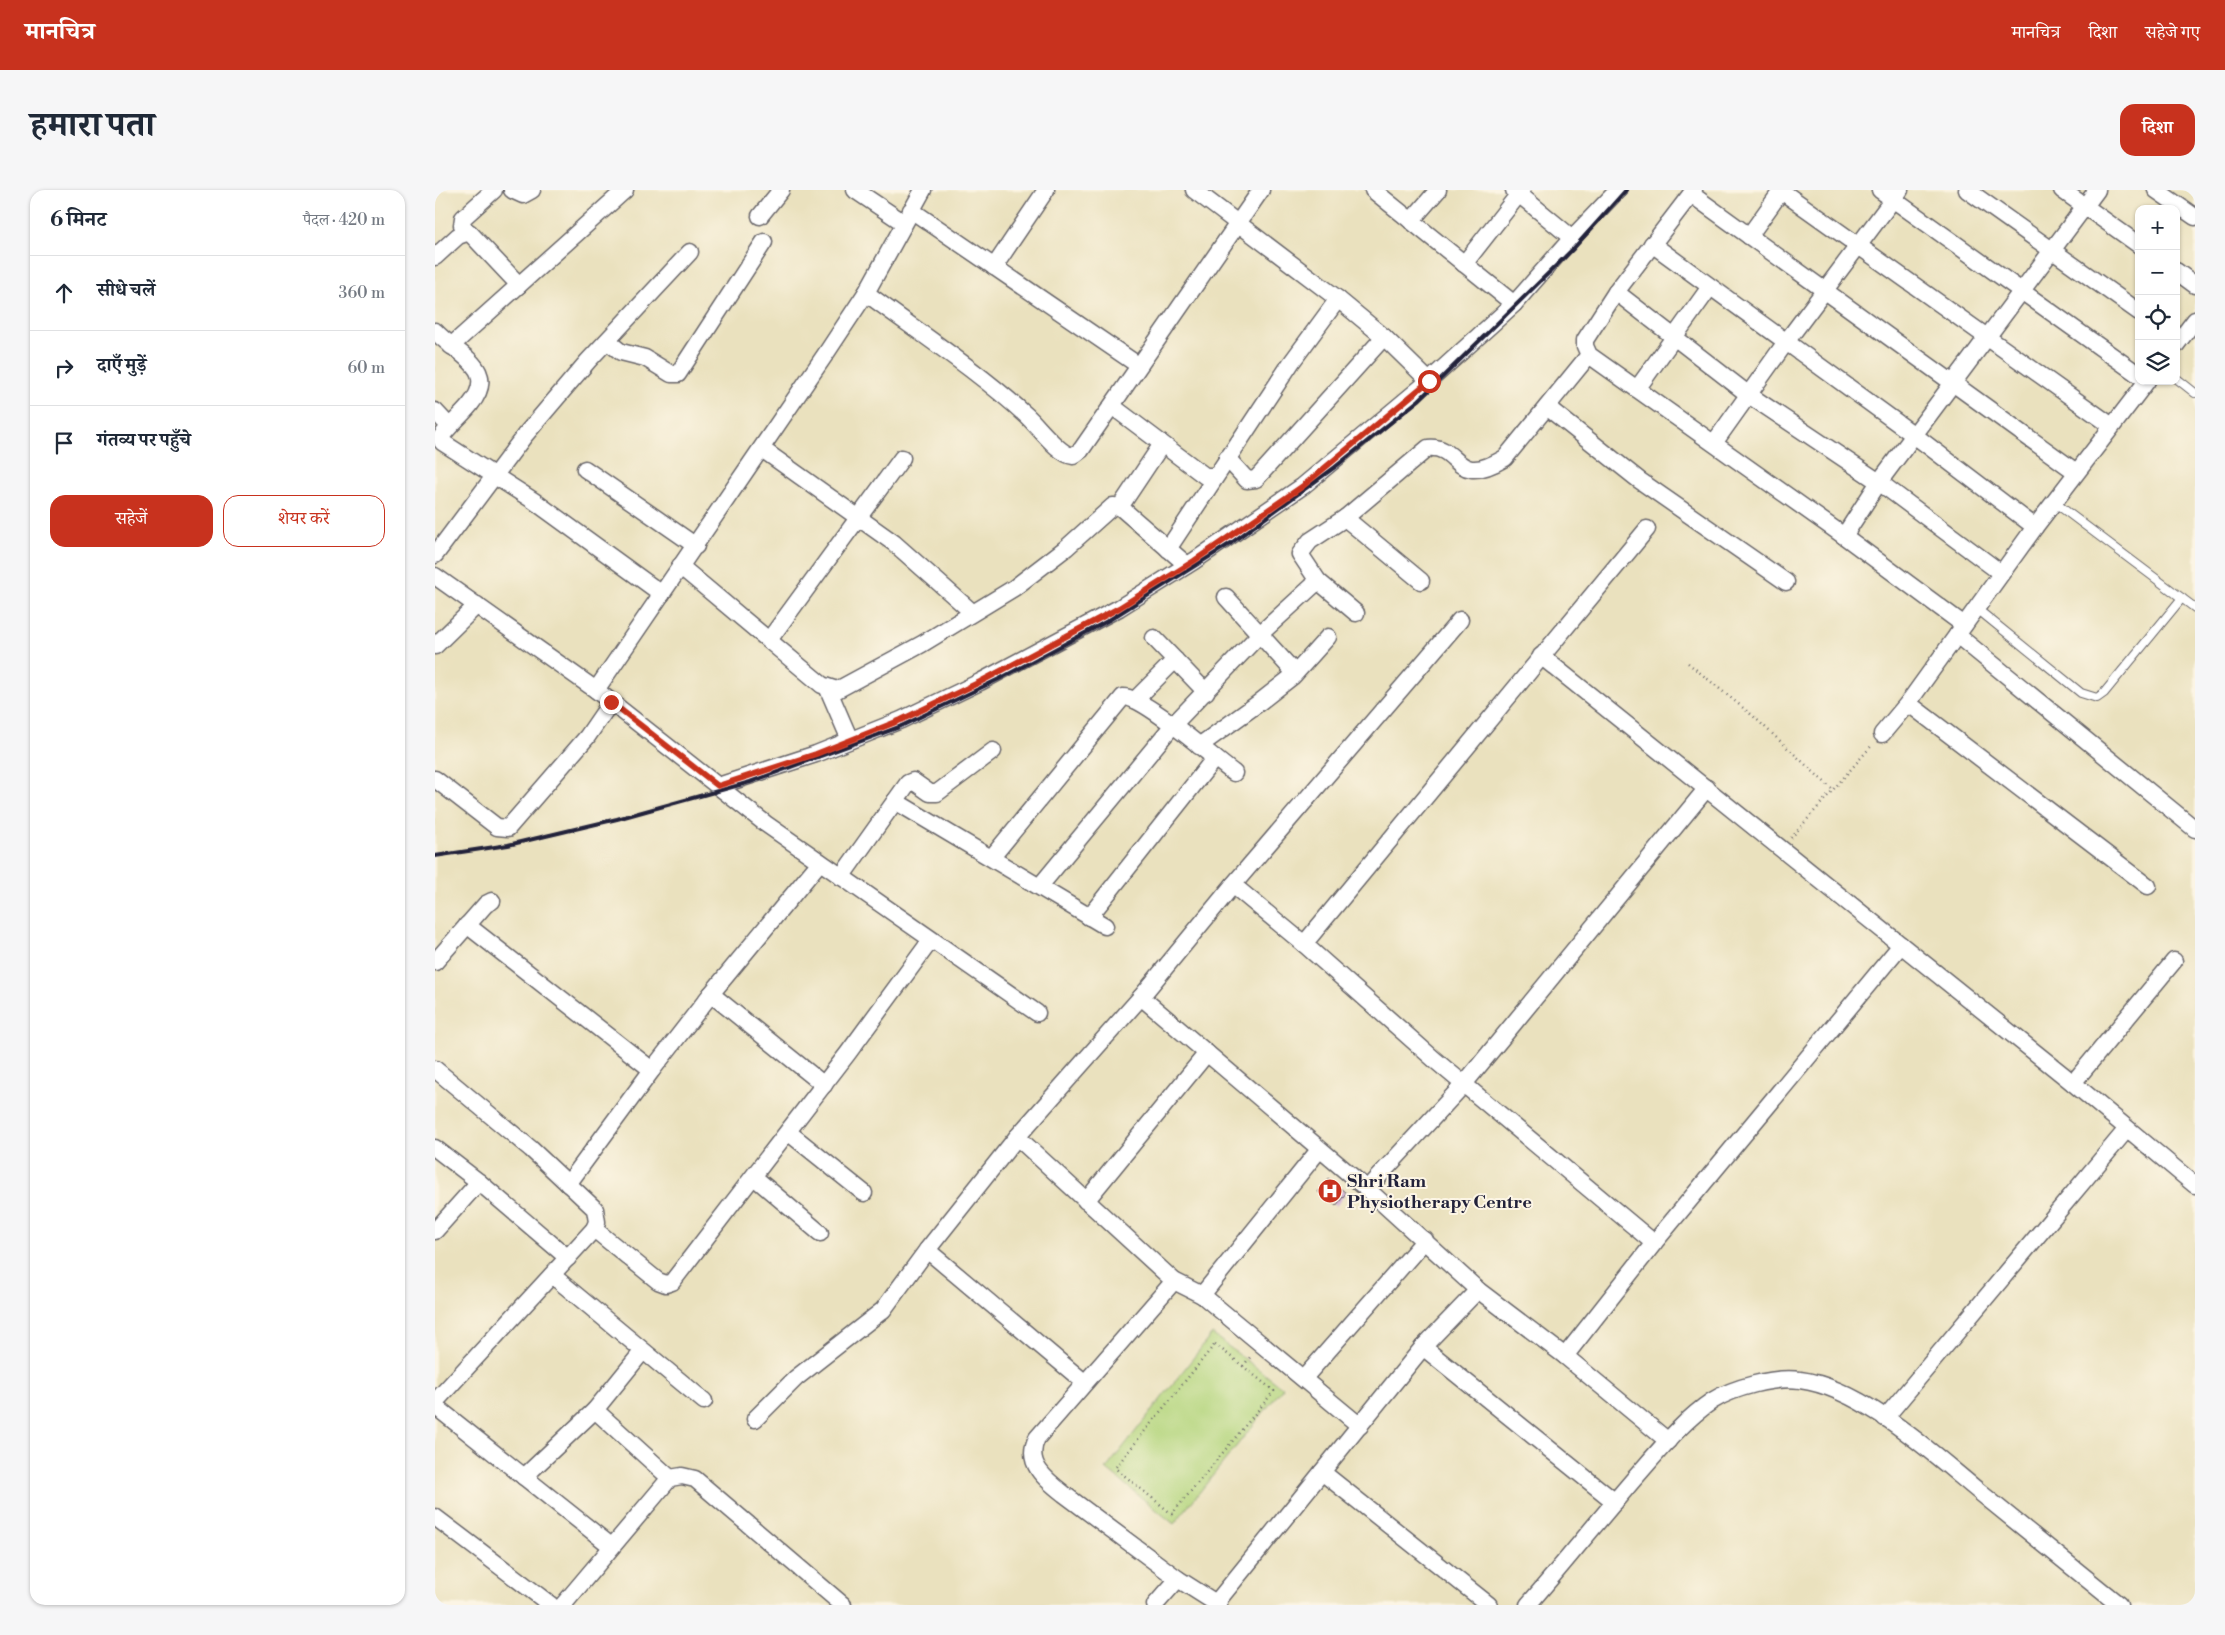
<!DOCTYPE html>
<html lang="hi">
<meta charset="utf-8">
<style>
body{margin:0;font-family:"Libre Bodoni","Noto Serif Devanagari",serif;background:#f6f6f7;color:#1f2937}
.controls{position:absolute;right:15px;top:15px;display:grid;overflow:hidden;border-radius:10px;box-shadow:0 1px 4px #0004}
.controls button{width:45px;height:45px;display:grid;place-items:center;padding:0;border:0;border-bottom:1px solid #e0e1e3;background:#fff;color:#1f2937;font:25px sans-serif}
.stop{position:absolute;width:15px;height:15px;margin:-11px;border:4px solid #c8321e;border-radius:50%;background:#fff}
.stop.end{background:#c8321e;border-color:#fff;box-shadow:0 1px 5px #0008}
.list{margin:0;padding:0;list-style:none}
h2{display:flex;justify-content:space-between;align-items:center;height:65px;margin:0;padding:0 20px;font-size:21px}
h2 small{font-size:16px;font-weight:400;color:#747a83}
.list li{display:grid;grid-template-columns:32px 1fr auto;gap:15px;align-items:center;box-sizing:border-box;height:75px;padding:0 20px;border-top:1px solid #e0e1e3}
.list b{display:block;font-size:19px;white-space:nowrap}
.list em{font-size:16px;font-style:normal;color:#747a83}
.actions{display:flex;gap:10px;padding:15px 20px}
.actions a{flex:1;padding:11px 0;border:1px solid #c8321e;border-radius:15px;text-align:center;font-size:18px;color:#c8321e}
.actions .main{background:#c8321e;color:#fff}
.icon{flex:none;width:28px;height:28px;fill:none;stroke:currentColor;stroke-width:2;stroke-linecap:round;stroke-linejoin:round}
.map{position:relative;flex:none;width:1760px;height:1415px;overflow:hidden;border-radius:15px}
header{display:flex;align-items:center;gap:30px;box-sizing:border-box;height:70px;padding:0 25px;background:#c8321e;color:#fff}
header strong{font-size:24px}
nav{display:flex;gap:28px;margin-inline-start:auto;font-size:18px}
.intro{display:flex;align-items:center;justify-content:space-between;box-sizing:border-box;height:120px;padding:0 30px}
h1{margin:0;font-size:35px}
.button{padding:12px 22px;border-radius:15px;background:#c8321e;color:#fff;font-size:18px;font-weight:700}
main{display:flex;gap:30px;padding:0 30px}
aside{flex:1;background:#fff;border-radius:15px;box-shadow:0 1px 4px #0004}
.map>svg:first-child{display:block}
</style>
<header>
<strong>मानचित्र</strong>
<nav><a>मानचित्र</a><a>दिशा</a><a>सहेजे गए</a></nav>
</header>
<div class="intro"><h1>हमारा पता</h1><a class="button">दिशा</a></div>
<main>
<aside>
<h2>6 मिनट<small>पैदल · 420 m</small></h2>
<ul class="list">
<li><svg class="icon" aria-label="ahead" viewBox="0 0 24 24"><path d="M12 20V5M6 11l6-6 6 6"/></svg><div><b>सीधे चलें</b></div><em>360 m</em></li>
<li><svg class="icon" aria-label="right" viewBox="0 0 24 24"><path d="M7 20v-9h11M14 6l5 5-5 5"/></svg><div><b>दाएँ मुड़ें</b></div><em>60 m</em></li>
<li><svg class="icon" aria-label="arrive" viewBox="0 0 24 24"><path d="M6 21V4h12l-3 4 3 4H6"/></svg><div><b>गंतव्य पर पहुँचे</b></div></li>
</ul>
<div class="actions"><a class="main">सहेजें</a><a>शेयर करें</a></div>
</aside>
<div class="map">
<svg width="1760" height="1415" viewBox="0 0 1760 1415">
<rect width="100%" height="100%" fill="#fcf5e5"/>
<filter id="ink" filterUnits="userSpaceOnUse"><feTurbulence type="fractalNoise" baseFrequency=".02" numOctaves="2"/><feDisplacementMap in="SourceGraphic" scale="10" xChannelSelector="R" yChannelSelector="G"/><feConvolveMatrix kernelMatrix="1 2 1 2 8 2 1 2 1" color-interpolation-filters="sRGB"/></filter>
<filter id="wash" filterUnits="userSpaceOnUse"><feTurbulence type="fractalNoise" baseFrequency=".0096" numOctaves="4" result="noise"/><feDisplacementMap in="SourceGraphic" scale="20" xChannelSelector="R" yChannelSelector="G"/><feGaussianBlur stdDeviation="1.12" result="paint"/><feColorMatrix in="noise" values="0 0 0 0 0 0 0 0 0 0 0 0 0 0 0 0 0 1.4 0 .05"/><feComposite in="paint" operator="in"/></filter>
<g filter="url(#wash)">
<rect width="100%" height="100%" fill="#eae1be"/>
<polygon fill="#b4d57d" stroke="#6b7c5c" points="777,1144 848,1198 739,1334 671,1279"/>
<g id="blocks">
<polygon fill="#c398d3" points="893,988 911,1003 901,1016 883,1002"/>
</g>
</g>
<g filter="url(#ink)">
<use href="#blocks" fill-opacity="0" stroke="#686569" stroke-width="1"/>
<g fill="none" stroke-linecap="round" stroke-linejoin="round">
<defs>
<g id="lane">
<polyline points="1741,188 1760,203"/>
<polyline points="1619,312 1760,418"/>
<polyline points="1541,418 1646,503 1662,508 1669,503 1747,408"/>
</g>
<g id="street">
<polyline points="77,0 88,5 97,0"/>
<polyline points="420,0 469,33"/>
<polyline points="759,0 903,109 949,147 994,191"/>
<polyline points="938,0 1079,114"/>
<polyline points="1079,0 1137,48"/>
<polyline points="1259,0 1181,102 1150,150 1150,156 1154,165 1409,346 1529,435"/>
<polyline points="1345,0 1677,236"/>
<polyline points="1445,0 1704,185"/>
<polyline points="1532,0 1704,122"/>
<polyline points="1627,0 1704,55"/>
<polyline points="1721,0 1760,27"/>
<polyline points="1256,4 1641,282"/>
<polyline points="476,20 703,175"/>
<polyline points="325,26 346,0"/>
<polyline points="976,31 1003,0"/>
<polyline points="31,42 27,35 28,28 59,0"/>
<polyline points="1314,46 1347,0"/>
<polyline points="1217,54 1479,245 1600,337"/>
<polyline points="0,67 23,46 34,42 84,95"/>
<polyline points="1029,74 1087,0"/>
<polyline points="559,77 611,0"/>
<polyline points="1741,81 1760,95"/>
<polyline points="1181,102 1314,205 1444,292 1566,383"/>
<path d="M431,103c54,40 112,78 161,123 11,10 32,39 46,40l8,-6 180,-260"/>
<path d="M0,141c23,25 65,37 35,74 -9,11 -20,20 -29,32l1,5 92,59 128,93"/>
<polyline points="172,151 186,162 210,168 236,184 243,184 329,52"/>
<polyline points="1741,155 1760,130"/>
<polyline points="16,156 190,0"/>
<polyline points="1202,199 1275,97"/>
<polyline points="677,216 770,286 780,286"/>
<polyline points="1112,217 1204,290 1351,392"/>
<polyline points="0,221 14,236"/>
<polyline points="1279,253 1351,152 1465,0"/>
<polyline points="327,259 459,353 537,422"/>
<polyline points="792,268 812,290 821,289 949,147"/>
<polyline points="150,279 261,356"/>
<polyline points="685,317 727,254"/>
<polyline points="910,328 986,391"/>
<polyline points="1409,346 1444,292 1662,0"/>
<polyline points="733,359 856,173 903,109"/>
<polyline points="0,365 90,245 153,171 255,62"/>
<polyline points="245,376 387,495 402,500 487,454 579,398 631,358 678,316 685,317 752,375"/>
<polyline points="0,386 161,500 331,634 602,823"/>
<path d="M883,391l-18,-27 10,-13 35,-23 83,-70c34,-3 24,41 77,10l84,-103"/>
<polyline points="791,407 860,483"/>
<polyline points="1522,445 1760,639"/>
<polyline points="719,448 771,502"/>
<polyline points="334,450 467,268"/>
<polyline points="0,456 42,415"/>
<polyline points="1106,466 1638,893 1760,995"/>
<polyline points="393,499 415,550"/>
<polyline points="161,500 392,162 431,103 488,0"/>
<polyline points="700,510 740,470"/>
<polyline points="1473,513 1713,696"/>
<polyline points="1447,544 1473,513 1600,337 1712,191"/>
<polyline points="764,556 821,515 858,486 893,447"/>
<polyline points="0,589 62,637 73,638 152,547 176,512"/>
<polyline points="283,596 381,564 466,530 545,492 684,418 759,371 868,296 994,191 1079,114 1137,48 1183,0"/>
<polyline points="460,611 670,736"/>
<path d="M557,667l131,-160c21,-1 90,61 111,76"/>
<polyline points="406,687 473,593 478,591 495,603 502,603 558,561"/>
<polyline points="798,695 869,754 1001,871 1219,1053"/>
<polyline points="605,696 738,535 825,444 883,391 921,423"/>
<polyline points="654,727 779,569"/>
<polyline points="32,735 217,880"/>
<polyline points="869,754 1212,339"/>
<polyline points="0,772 51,714 57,711"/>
<polyline points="276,804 389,895"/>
<polyline points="706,807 932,999 1043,1100 1130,1166 1233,1251"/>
<polyline points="0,879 96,959 160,1019 162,1032 159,1039 0,1212"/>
<polyline points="1638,893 1739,771"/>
<polyline points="353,942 429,1003"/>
<polyline points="582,947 739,1091 767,1105 925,1236"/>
<polyline points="0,958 44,992 133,1068"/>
<polyline points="319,987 385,1043"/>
<polyline points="133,994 217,880 276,804 385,672"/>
<polyline points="932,999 1029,894 1272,598"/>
<polyline points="651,1011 772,863"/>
<polyline points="159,1039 223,1091 231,1094 237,1092 413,863 496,750"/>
<polyline points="0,1041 44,992"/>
<polyline points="492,1060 649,1192"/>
<polyline points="117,1085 269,1211"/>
<path d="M739,1091l-137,157c-13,25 9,42 27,56l114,85 41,26"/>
<polyline points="767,1105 884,960"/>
<polyline points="988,1157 1180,1312"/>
<polyline points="1130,1166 1219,1053 1466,755"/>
<polyline points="869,1188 990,1050"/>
<polyline points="0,1216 176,1356"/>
<polyline points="160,1220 235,1288"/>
<polyline points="1450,1228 1692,939"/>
<polyline points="320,1229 361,1188 448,1120 492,1060 582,947 706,807 798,695 1025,430"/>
<polyline points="887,1282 1054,1415"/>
<polyline points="89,1287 160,1220 207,1162"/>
<polyline points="0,1327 116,1415"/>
<polyline points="781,1413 988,1157 1043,1100"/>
<polyline points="128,1415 235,1288 247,1286 260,1289 408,1415"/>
<polyline points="720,1415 743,1389"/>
<path d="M1093,1415c36,-42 70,-84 106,-126 24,-27 48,-58 78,-78 20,-13 64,-25 88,-21 63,8 134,75 182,114 46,37 91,74 137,111"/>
</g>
</defs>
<use href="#lane" stroke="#686569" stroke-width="10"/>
<use href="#street" stroke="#686569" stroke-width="19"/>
<g stroke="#686569" stroke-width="2.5" stroke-dasharray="1 4" stroke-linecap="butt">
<polyline points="1253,473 1318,526 1398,600"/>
<polyline points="1356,648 1438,554"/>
<polygon points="780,1154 839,1201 737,1324 680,1278"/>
<polyline points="808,1176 816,1166"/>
</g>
<use href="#lane" stroke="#fff" stroke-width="8"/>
<use href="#street" stroke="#fff" stroke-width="16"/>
<polyline stroke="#22223b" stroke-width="4" points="0,666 73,655 182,629 315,592 464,537 566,488 674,430 796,353 900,277 984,210 1138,59 1191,0"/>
</g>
</g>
<g fill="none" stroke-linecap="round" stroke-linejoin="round" filter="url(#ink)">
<polyline stroke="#c8321e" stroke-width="6" points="176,512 283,596 381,564 466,530 545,492 684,418 759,371 868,296 994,191"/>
</g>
<defs>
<symbol id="hospital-disc" viewBox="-11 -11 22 22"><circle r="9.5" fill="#c8321e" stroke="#fcf5e5"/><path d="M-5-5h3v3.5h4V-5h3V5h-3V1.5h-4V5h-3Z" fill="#fff"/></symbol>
</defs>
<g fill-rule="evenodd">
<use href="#hospital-disc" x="881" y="987" width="28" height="28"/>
</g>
<g text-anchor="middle" stroke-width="4" stroke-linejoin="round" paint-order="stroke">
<g font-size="18" font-weight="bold" fill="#22223b" stroke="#fcf5e5" text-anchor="start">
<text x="912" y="997">Shri Ram<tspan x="912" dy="21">Physiotherapy Centre</tspan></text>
</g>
</g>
</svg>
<div class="controls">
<button>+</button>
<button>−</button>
<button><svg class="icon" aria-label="locate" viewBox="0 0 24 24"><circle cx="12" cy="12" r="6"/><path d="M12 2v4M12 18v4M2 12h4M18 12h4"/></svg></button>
<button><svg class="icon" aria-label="layers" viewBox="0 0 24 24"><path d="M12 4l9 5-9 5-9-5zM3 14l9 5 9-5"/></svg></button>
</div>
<div class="stop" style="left:994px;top:191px"></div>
<div class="stop end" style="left:176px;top:512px"></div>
</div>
</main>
